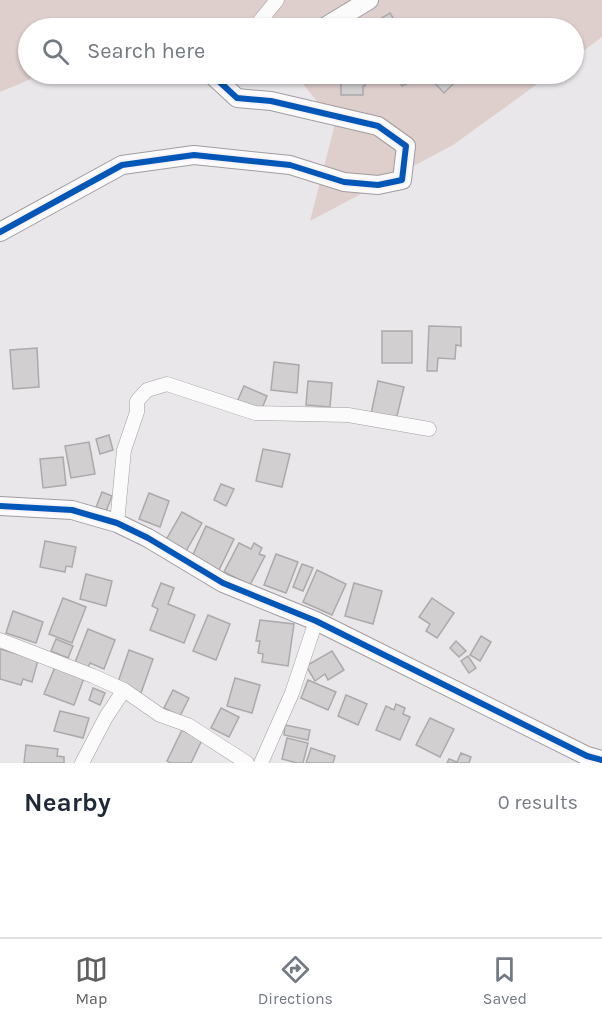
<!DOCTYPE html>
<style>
body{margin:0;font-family:Karla,sans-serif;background:#f2f2f3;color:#1f2937}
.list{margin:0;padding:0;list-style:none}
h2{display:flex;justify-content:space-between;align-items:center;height:78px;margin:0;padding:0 24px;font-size:26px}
h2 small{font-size:20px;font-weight:400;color:#747a83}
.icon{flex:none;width:33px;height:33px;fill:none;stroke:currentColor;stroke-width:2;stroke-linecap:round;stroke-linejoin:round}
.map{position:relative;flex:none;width:602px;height:763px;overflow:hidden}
.search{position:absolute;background:#fff;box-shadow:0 2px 4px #0004;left:18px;right:18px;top:18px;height:66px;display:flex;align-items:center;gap:15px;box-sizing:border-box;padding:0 21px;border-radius:33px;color:#747a83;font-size:22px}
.sheet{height:174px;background:#fff}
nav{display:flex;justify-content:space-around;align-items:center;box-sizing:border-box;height:84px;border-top:2px solid #e0e1e3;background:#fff;font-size:16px;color:#747a83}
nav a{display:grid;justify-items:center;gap:3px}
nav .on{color:#636063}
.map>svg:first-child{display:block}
</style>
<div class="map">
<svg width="602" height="763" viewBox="0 0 602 763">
<rect width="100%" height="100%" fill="#eae7ea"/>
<g fill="#dececc">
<polygon points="0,0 602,0 602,37 574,58 574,28 28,28 28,74 43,74 0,92"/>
<polygon points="295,74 551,74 453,145 310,221 335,124"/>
</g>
<g fill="#d2cfd1" stroke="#aca9ab" stroke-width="1.5">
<polygon points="390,13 399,28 365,28"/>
<polygon points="341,74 365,74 365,86 363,86 363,95 341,95"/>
<polygon points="395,74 426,74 402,86"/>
<polygon points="434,74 446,74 454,83 444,93 430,78"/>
<polygon points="429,326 461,327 461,346 456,345 455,359 438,358 437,371 427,371"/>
<rect x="382" y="331" width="30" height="32"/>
<polygon points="37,348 39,387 13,389 10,350"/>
<polygon points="274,362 299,365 297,393 271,390"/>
<polygon points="308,381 332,383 330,407 306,405"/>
<polygon points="378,381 404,387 396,420 371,414"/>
<polygon points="244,386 267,396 261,411 237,402"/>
<polygon points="109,435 113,450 100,454 96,439"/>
<polygon points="89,442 95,474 71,478 65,446"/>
<polygon points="263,449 290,454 282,487 256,481"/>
<polygon points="63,457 66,485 43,488 40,459"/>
<polygon points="221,484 234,489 226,506 214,500"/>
<polygon points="102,492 112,496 105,514 95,510"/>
<polygon points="149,493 169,501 160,527 139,519"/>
<polygon points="182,512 202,523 186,551 166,540"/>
<polygon points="206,526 234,539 218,572 191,559"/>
<polygon points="45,541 76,547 72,567 66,566 65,572 40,567"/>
<polygon points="239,543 251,549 254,543 262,548 259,554 265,556 250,585 224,572"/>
<polygon points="276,554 298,562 286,593 264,585"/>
<polygon points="302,564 313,568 303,591 293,587"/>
<polygon points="317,570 346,584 332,615 303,602"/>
<polygon points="86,574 112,581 106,606 80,599"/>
<polygon points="161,583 174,588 168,604 195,615 184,643 150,630 158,609 152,606"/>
<polygon points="354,583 382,591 373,624 345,616"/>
<polygon points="63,598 86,607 72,643 49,634"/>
<polygon points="432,598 454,613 437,638 426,631 430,624 419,617"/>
<polygon points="13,611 43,622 36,643 6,633"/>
<polygon points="208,615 230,624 216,660 193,651"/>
<polygon points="260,620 294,624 288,666 262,662 263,654 258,653 260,641 256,641"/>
<polygon points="88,629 115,640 104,669 90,663 87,670 74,665"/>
<polygon points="481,636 491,642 480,661 470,655"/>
<polygon points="56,639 73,646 68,658 51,651"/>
<polygon points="456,641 466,651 459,657 450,648"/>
<polygon points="0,649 38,660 32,682 23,679 21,685 0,679"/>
<polygon points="129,650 153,659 141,693 117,685"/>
<polygon points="332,651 344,670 328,680 325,674 315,681 306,666"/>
<polygon points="468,656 476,668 469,673 461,661"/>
<polygon points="55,667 84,678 74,705 44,694"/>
<polygon points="235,678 260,685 252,713 227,706"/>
<polygon points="308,680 336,692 328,710 301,698"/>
<polygon points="93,688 105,693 100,705 89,700"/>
<polygon points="173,690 189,698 180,716 164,708"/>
<polygon points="346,695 367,704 358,725 338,716"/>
<polygon points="396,704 405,708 403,714 410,717 400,740 376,730 386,706 394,710"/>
<polygon points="221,708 239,717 229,737 211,728"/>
<polygon points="60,711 89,718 83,738 54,731"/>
<polygon points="430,718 454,729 440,757 416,745"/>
<polygon points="285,725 310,730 308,740 284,735"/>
<polygon points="182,730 202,740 191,763 171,763 167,761"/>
<polygon points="287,738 308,743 303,763 297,763 282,759"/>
<polygon points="26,745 58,749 57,756 64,757 64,763 24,763"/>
<polygon points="311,748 335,756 333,763 306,763"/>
<polygon points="461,753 471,757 469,763 447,763 449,759 457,762"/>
</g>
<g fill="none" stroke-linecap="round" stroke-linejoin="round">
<defs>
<g id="minor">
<polyline points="257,28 260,21 277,0"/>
<polyline points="117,523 124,450 137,412 137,401 147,390 167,384 255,413 348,415 429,429"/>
<polyline points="0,640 93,676 124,690 160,715 188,725 247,763"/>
<polyline points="82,763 106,717 124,690"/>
<polyline points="261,763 292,693 316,621"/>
</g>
<g id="tertiary">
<polyline points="323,28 369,0"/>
<polyline points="0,232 122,165 194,155 290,165 344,182 378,185 402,180 406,146 378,126 271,101 237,98 211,74"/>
<polyline points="0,506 72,510 117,523 148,538 223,583 316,621 587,756 602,760"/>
</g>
</defs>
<use href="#minor" stroke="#a09da0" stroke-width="15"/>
<use href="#tertiary" stroke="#a09da0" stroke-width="20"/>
<use href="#minor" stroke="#fcfbfc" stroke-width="14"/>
<use href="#tertiary" stroke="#fcfbfc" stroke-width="18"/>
<defs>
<g id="cycleway">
<polyline points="0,232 122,165 194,155 290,165 344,182 378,185 402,180 406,146 378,126 271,101 237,98 211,74"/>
<polyline points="0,506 72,510 117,523 148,538 223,583 316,621 587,756 602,760"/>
</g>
</defs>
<use href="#cycleway" stroke="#f8f3f8" stroke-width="10"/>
<use href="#cycleway" stroke="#0057b8" stroke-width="6"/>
</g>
</svg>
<div class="search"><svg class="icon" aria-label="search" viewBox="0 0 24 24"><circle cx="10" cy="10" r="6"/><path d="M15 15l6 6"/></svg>Search here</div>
</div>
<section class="sheet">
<h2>Nearby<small>0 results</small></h2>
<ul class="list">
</ul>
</section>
<nav>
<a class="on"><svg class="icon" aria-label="map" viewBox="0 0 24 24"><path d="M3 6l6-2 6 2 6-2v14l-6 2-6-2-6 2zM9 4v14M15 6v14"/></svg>Map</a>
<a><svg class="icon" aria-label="directions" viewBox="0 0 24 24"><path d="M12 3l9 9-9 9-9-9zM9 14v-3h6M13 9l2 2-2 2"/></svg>Directions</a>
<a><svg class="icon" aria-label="saved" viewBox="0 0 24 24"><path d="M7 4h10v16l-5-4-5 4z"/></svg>Saved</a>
</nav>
